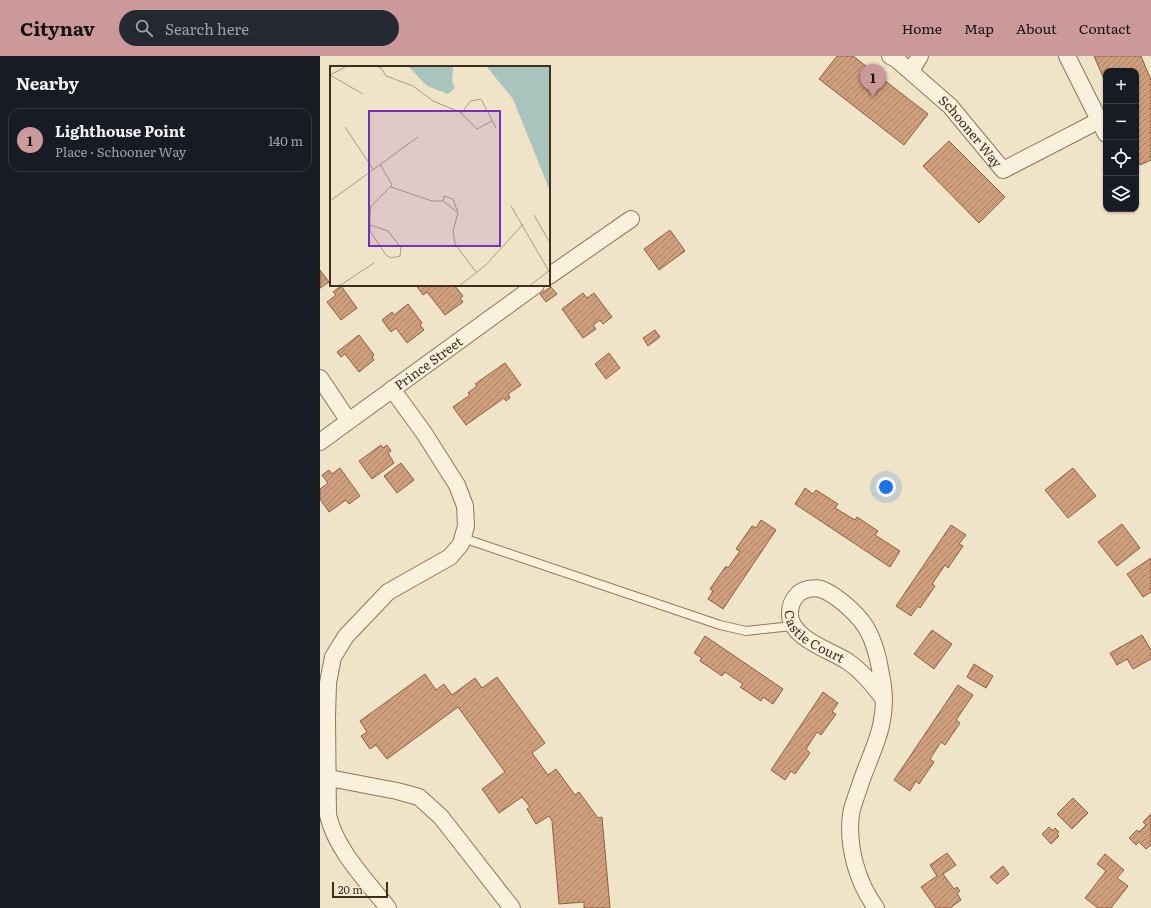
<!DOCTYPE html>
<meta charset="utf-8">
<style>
body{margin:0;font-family:Literata,serif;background:#242831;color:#f1f3f6}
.controls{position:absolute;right:12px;top:12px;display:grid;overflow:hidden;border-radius:8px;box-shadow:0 1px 3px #0004}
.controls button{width:36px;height:36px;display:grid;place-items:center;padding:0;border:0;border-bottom:1px solid #363941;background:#171b24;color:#f1f3f6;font:20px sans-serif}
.scale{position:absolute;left:12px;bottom:10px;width:56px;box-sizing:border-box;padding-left:4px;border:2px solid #3d2e20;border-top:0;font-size:11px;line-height:14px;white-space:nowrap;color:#3d2e20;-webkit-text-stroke:3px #f7eed8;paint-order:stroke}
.you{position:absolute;left:566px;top:431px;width:14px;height:14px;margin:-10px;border:3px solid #fff;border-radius:50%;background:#1a73e8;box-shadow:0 0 0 6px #1a73e833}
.badge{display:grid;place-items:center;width:26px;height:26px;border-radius:50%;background:#cc999b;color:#111;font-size:13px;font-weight:700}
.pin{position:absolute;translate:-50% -33px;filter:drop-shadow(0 1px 2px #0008)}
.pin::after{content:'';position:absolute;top:21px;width:14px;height:12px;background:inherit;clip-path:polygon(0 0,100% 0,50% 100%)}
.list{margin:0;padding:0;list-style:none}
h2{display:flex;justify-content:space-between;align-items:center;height:52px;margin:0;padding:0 16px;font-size:17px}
h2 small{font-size:13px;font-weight:400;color:#9ea1a6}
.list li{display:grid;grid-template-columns:26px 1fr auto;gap:12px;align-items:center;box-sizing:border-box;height:64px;margin:0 8px 8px;padding:0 8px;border:1px solid #363941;border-radius:12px}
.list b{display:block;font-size:15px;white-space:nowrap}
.list p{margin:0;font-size:13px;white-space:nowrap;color:#9ea1a6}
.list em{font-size:13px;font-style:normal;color:#9ea1a6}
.icon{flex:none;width:22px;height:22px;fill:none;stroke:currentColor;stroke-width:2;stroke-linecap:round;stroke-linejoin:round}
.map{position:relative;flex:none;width:831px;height:852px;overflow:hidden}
header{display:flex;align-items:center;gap:24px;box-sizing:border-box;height:56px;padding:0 20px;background:#cc999b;color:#111}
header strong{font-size:19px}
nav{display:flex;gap:22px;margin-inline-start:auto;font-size:14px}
.search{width:280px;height:36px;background:#242831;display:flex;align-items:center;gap:10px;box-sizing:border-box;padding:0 14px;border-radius:22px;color:#9ea1a6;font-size:15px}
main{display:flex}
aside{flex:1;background:#171b24}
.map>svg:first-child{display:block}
</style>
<header>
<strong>Citynav</strong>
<div class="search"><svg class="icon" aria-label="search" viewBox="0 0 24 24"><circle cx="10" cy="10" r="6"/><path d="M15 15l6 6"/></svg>Search here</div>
<nav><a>Home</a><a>Map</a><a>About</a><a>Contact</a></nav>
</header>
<main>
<aside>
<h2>Nearby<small></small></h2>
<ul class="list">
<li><span class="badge">1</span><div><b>Lighthouse Point</b><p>Place · Schooner Way</p></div><em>140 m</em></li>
</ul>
</aside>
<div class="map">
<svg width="831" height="852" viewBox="0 0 831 852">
<defs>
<pattern id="building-hatch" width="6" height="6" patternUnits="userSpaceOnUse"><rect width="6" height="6" fill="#cf9f7d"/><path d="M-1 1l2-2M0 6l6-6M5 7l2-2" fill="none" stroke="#a98266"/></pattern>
</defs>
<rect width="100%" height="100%" fill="#f0e4c8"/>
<g fill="url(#building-hatch)" stroke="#8d5f41">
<polygon points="517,0 533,0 608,58 584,89 499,23"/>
<polygon points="774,0 821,0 831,24 831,104 820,109 816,99 816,15 786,15 786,28"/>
<polygon points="629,85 685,141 659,167 603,110"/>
<polygon points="350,174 365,195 339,214 324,193"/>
<polygon points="0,214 9,226 0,232"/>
<polygon points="96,229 134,229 143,240 140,242 143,246 125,259 107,236 103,239"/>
<polygon points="21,230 37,252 21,264 7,246 16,239 13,236"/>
<polygon points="231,231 237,238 226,246 220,238"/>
<polygon points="263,237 267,242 274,237 292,261 283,268 280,264 273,269 276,273 263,282 242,253"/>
<polygon points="88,248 102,267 100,269 104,274 87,287 76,272 71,276 62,264 72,256 74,259"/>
<polygon points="335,274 340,281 328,290 323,282"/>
<polygon points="39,279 54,299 52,301 54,304 39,316 25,298 21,301 17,296"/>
<polygon points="289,297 300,312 286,323 275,308"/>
<polygon points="185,307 201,329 188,338 190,342 186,345 184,342 146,369 133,351 150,339 148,337 157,330 155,328"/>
<polygon points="61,389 63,392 67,389 71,395 68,397 74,407 52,423 39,405"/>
<polygon points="81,407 94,424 77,437 64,420"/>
<polygon points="20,412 40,440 29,448 26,444 9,456 0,443 0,433 8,427 2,419 9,414 12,418"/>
<polygon points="753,412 776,440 748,462 725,434"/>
<polygon points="485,432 493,438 496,434 518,448 515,452 535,464 537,461 558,475 555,479 580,495 570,511 475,448"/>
<polygon points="441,464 456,474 403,553 388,543 393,535 390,533 406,510 408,512 420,495 416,493 432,470 436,472"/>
<polygon points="802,468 820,492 797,510 778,486"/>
<polygon points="631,469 646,479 639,488 643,490 628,512 625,509 612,528 615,530 600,552 598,550 591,560 576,550"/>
<polygon points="831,502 831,536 823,541 807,518"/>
<polygon points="612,574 632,588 614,613 594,598"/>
<polygon points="822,579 831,594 831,603 813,613 807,603 797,609 790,597"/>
<polygon points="385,580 463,633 453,648 443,641 441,645 420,631 423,628 405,616 402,620 380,605 382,602 374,597"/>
<polygon points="654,608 673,620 666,632 647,621"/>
<polygon points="105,618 116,634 124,628 132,639 155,622 162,632 177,621 225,687 212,697 228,719 236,713 255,739 259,736 278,762 282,761 290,852 264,852 264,846 239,848 232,765 229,760 216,768 207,753 210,751 202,741 179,757 162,733 185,716 138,651 67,703 56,689 50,693 41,680 47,676 40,665"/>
<polygon points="638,629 653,639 636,664 640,667 625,689 621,686 610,703 614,706 599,728 596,725 590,735 574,724"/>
<polygon points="503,636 518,647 512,656 516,658 501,679 497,676 486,693 490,697 475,718 471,715 465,724 451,714"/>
<polygon points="753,742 768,757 752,773 737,758"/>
<polygon points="831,758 831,785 829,787 831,789 826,793 819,786 816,789 809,782 817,774 819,776 826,769 823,766"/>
<polygon points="729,771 733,775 735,772 739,776 737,778 739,780 731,788 722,778"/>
<polygon points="627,797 636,809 623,818 634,833 637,831 640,835 637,837 641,844 630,852 616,852 601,831 617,820 610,809"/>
<polygon points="785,798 804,814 797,822 808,830 791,852 778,852 765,842 786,815 777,808"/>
<polygon points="683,810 689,818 677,828 670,821"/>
</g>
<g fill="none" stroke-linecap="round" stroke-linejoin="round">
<defs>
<polyline id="service" points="143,482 400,569 426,575 472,570"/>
<g id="minor">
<path id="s1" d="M570,0l6,3 54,47 53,64 95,-49"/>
<polyline points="747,0 786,78"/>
<polyline points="591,15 600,0"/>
<polyline points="229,220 311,163"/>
<polyline points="0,322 28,364"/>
<path id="s2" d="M0,386l216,-157"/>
<polyline points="9,722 77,735 99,741 121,761 192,852"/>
<path d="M68,852c-22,-28 -52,-58 -60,-93l-1,-98 1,-34 5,-26 13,-21 42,-44 62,-35 11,-13 5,-18 -1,-20 -8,-21 -33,-52 -32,-44"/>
<path id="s3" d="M556,852c-19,-26 -29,-62 -25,-94 2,-11 7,-22 10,-32 12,-34 27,-58 22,-96 -3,-18 -6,-37 -14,-53 -7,-16 -32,-38 -48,-44 -7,-2 -18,0 -23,5 -5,5 -8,12 -8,19 -1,25 40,37 57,48 15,10 25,23 36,37"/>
</g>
</defs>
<use href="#service" stroke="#8d765c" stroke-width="10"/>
<use href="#minor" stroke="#8d765c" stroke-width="18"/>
<use href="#service" stroke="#faf1dc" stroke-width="8"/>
<use href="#minor" stroke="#faf1dc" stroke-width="16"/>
</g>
<g text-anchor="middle" stroke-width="4" stroke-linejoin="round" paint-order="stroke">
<g font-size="13" fill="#3d2e20" stroke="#f7eed8">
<text dy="5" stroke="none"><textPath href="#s1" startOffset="111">Schooner Way</textPath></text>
<text dy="5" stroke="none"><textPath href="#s2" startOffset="134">Prince Street</textPath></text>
<text dy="5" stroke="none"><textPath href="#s3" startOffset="435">Castle Court</textPath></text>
</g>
</g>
<g transform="translate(10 10)">
<rect width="220" height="220" fill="#f0e4c8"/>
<path d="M78,0h45l-1,15 3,7 -7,6 -21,-8zM156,0h64v125l-37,-92z" fill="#a9c4bc"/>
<path fill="none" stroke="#a89b85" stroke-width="1" d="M46,0l5,2 5,8 27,10 20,15 27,11 17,17 15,-8M0,9l33,19M0,9l17,-9M132,47l8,-12 11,-2 15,29M15,61l28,42M61,121l41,14h11M0,135l88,-64M181,140l39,67M128,147l-5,-14 -9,-3 -1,5 15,12 -5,18 2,13 21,28M204,149l16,28M40,159l18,6 13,17 -1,8 -9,2 -5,-3 -16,-24v-15l1,-10 21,-21 -12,-21M9,220l35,-23M129,220l27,-21 37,-41M199,220l21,-16"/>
<path fill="#7b2cbf" fill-opacity="0.15" stroke="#7b2cbf" stroke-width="2" d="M39,45h131v135h-131z"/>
<rect width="220" height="220" fill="none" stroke="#3d2e20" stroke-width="2"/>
</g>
</svg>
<div class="controls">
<button>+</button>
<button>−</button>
<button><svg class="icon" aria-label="locate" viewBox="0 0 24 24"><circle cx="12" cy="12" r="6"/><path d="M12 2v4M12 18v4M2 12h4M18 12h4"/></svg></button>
<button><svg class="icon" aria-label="layers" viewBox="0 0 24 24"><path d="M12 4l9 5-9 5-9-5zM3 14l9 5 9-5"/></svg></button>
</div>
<div class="scale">20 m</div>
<div class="you"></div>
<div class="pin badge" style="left:553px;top:41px">1</div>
</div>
</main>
